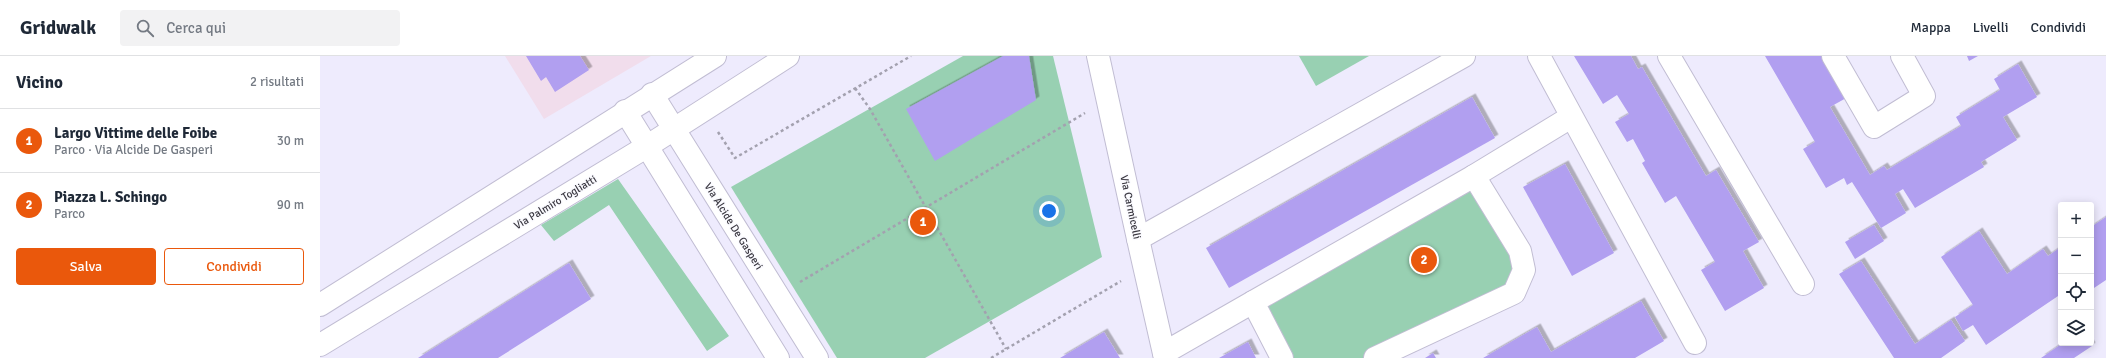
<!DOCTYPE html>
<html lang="it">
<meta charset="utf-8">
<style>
body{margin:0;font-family:Signika,sans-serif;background:#f2f2f3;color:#1f2937}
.controls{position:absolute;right:12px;bottom:12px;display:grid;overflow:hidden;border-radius:4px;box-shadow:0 2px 10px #0003}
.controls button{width:36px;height:36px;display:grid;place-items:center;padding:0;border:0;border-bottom:1px solid #e0e1e3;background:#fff;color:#1f2937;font:20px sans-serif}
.you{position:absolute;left:729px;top:155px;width:14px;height:14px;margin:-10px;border:3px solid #fff;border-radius:50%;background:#1a73e8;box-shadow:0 0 0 6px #1a73e833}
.badge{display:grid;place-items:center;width:26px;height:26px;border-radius:50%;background:#ea580c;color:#fff;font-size:13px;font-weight:700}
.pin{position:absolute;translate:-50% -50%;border:2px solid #fff;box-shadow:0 1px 4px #0006}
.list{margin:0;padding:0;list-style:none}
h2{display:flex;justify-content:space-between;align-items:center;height:52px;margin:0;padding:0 16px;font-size:17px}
h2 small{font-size:13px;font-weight:400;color:#747a83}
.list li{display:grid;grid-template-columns:26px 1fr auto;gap:12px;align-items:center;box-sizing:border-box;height:64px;padding:0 16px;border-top:1px solid #e0e1e3}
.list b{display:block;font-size:15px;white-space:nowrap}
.list p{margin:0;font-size:13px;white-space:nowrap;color:#747a83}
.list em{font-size:13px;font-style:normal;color:#747a83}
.actions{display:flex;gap:8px;padding:12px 16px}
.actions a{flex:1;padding:9px 0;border:1px solid #ea580c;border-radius:4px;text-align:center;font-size:14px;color:#ea580c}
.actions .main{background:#ea580c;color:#fff}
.icon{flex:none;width:22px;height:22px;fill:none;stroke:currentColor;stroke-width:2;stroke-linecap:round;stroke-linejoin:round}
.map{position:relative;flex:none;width:1786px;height:302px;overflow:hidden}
header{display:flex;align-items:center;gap:24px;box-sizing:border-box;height:56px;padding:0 20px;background:#fff;border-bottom:1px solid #e0e1e3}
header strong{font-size:19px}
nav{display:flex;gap:22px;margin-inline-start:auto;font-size:14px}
.search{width:280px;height:36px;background:#f2f2f3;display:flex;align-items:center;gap:10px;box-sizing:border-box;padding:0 14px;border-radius:4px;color:#747a83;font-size:15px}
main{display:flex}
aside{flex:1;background:#fff}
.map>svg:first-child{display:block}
</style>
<header>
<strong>Gridwalk</strong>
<div class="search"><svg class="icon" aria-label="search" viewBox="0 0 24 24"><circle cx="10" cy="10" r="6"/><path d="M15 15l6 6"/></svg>Cerca qui</div>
<nav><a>Mappa</a><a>Livelli</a><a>Condividi</a></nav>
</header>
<main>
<aside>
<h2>Vicino<small>2 risultati</small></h2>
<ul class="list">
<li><span class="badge">1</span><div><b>Largo Vittime delle Foibe</b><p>Parco · Via Alcide De Gasperi</p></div><em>30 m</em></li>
<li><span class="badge">2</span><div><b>Piazza L. Schingo</b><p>Parco</p></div><em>90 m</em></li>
</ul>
<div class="actions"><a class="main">Salva</a><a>Condividi</a></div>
</aside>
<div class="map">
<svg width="1786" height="302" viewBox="0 0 1786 302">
<defs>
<filter id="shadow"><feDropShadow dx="3.5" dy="-3.5" stdDeviation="0" flood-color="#0004"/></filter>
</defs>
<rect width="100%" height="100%" fill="#eeebfd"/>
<polygon fill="#f1ddec" points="185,0 331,0 224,63"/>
<g fill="#98d0b2">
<polygon points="643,0 733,0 782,201 605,302 517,302 411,131"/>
<polygon points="979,0 1049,0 996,30"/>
<polygon points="1154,120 1200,195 1194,237 1055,302 962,302 933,246"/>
<polygon points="298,123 409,280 387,295 289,149 234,185 221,169"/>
</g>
<g fill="#b19ff0" filter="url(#shadow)">
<polygon points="206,0 260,0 269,14 235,36 226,21 221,25"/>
<polygon points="683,0 709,0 716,44 615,105 586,53"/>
<polygon points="1254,0 1311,0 1318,13 1322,11 1386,120 1396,114 1439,186 1423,195 1444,232 1405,255 1381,214 1395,206 1356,140 1345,147 1322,107 1325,105 1313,83 1307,86 1295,66 1309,58 1297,39 1283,48"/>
<polygon points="1445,0 1504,0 1528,41 1510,51 1550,119 1564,110 1567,114 1641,70 1636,61 1680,34 1674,23 1698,8 1717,41 1683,61 1697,84 1661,106 1664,111 1595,152 1583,133 1575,138 1586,157 1561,172 1532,126 1527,129 1524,122 1506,132 1483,93 1495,86"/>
<polygon points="1647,0 1658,0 1649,5"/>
<polygon points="1152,41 1175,82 909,232 886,192"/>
<polygon points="1245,108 1294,197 1252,220 1203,131"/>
<polygon points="1786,161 1786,224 1771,234 1771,171"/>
<polygon points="1554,169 1564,185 1535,203 1525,186"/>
<polygon points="1659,175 1687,218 1723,193 1728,200 1741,191 1741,238 1666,289 1653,269 1643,275 1635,261 1653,249 1621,201"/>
<polygon points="1541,205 1595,288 1631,264 1645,285 1621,302 1574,302 1519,218"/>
<polygon points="249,207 271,243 178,302 98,302"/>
<polygon points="1321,245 1344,285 1315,302 1163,302 1217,271 1231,296"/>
<polygon points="784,276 800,302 740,302"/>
<polygon points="928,286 936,302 899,302"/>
<polygon points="1743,287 1770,287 1772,290 1754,302 1721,302"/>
<polygon points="1113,297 1116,302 1105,302"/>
</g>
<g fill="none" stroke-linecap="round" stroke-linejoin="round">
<defs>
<g id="street">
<polyline points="778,0 818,183 845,302"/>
<polyline points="1219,0 1375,287"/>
<polyline points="1349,0 1483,228"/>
<polyline points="1513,0 1554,71 1604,40 1582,0"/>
<polyline points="332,38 497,302"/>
<polyline points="305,55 458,302"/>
<polyline points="818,183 1144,0"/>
<polyline points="844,297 933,246"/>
<polyline points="962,302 933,246 1154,120 1251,61"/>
<polyline points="1055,302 1194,237 1204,214 1200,195 1154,120"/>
</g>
<g id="secondary">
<polyline points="0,249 395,0"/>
<polyline points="0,289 326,91 468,0"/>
</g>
</defs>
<use href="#street" stroke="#c1bdd3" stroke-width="24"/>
<use href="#secondary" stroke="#c1bdd3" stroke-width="24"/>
<g stroke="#a3a1af" stroke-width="2.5" stroke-dasharray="3 3" stroke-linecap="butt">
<polyline points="535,32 550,53 686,293"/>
<polyline points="398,76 415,102 591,0"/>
<polyline points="480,226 765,57"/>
<polyline points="671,302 801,225"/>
</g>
<use href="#street" stroke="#fff" stroke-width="22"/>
<use href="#secondary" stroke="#fff" stroke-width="22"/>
</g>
<g text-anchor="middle" stroke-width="3" stroke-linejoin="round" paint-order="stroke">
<g font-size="11" fill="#3b3942" stroke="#fbfbff">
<text transform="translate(235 146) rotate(-31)" y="4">Via Palmiro Togliatti</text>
<text transform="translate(811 151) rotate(78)" y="4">Via Carmicelli</text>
<text transform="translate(414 170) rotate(58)" y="4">Via Alcide De Gasperi</text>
</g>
</g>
</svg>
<div class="controls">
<button>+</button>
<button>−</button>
<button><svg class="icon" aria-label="locate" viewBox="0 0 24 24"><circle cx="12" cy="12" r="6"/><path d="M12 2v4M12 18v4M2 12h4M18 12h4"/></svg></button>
<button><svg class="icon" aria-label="layers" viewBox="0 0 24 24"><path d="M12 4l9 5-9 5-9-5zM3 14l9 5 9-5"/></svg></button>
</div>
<div class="you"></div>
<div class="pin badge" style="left:603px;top:166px">1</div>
<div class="pin badge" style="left:1104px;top:204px">2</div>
</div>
</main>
